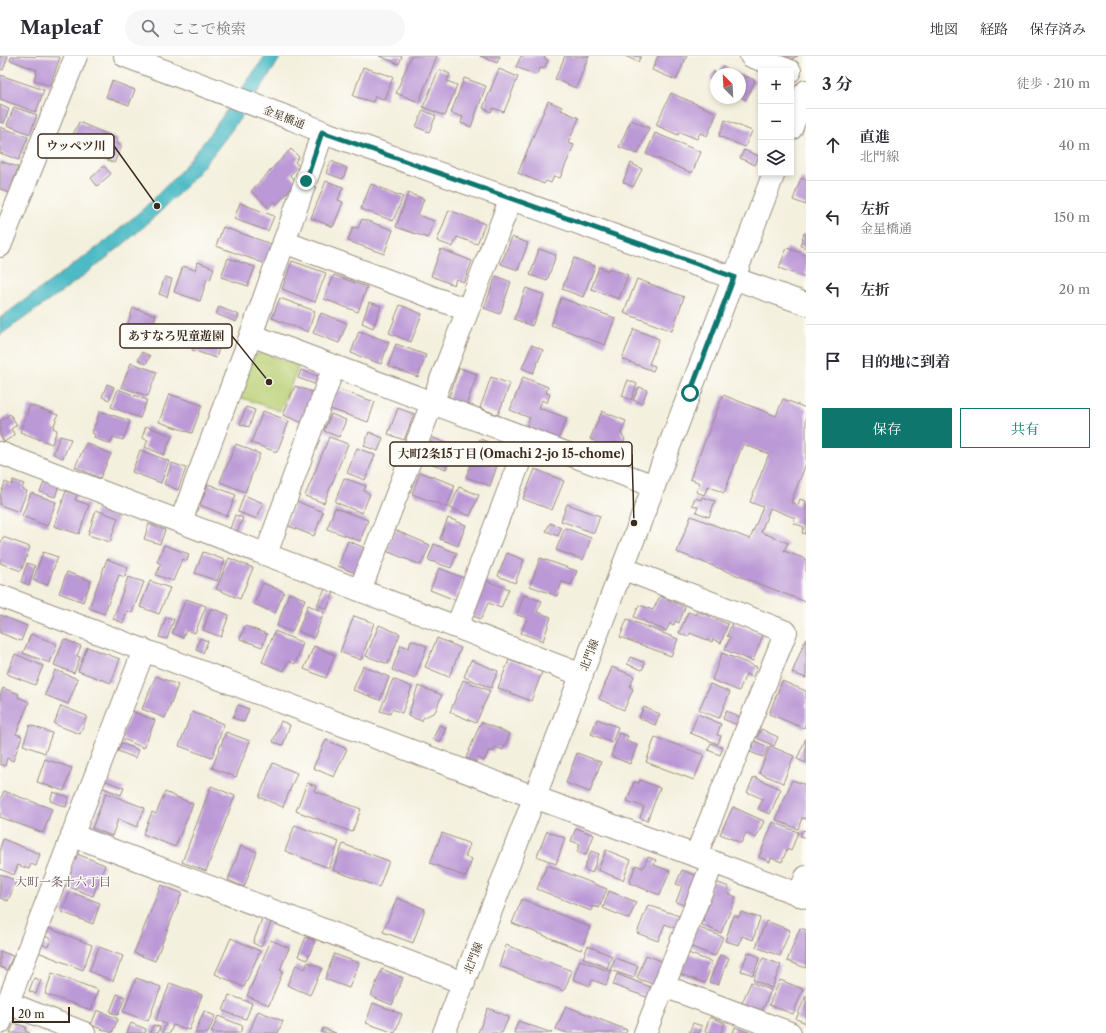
<!DOCTYPE html>
<html lang="ja">
<meta charset="utf-8">
<style>
body{margin:0;font-family:"Libre Caslon Text","Noto Serif JP",serif;background:#f7f7f7;color:#2b2b33}
.controls{position:absolute;right:12px;top:12px;display:grid;overflow:hidden;border-radius:0px;box-shadow:0 2px 6px #0003}
.controls button{width:36px;height:36px;display:grid;place-items:center;padding:0;border:0;border-bottom:1px solid #e1e1e2;background:#fff;color:#2b2b33;font:20px sans-serif}
.compass{position:absolute;left:710px;top:12px;width:36px;height:36px;border-radius:50%;background:#fff;box-shadow:0 2px 6px #0003;rotate:336deg}
.scale{position:absolute;left:12px;bottom:10px;width:58px;box-sizing:border-box;padding-left:4px;border:2px solid #3b2a1e;border-top:0;font-size:11px;line-height:14px;white-space:nowrap;color:#3b2a1e;-webkit-text-stroke:3px #fdfcf7;paint-order:stroke}
.stop{position:absolute;width:12px;height:12px;margin:-9px;border:3px solid #0f766e;border-radius:50%;background:#fff}
.stop.end{background:#0f766e;border-color:#fff;box-shadow:0 1px 4px #0008}
.list{margin:0;padding:0;list-style:none}
h2{display:flex;justify-content:space-between;align-items:center;height:52px;margin:0;padding:0 16px;font-size:17px}
h2 small{font-size:13px;font-weight:400;color:#7c7c81}
.list li{display:grid;grid-template-columns:26px 1fr auto;gap:12px;align-items:center;box-sizing:border-box;height:72px;padding:0 16px;border-top:1px solid #e1e1e2}
.list b{display:block;font-size:15px;white-space:nowrap}
.list p{margin:0;font-size:13px;white-space:nowrap;color:#7c7c81}
.list em{font-size:13px;font-style:normal;color:#7c7c81}
.actions{display:flex;gap:8px;padding:12px 16px}
.actions a{flex:1;padding:9px 0;border:1px solid #0f766e;border-radius:0px;text-align:center;font-size:14px;color:#0f766e}
.actions .main{background:#0f766e;color:#fff}
.icon{flex:none;width:22px;height:22px;fill:none;stroke:currentColor;stroke-width:2;stroke-linecap:round;stroke-linejoin:round}
.map{position:relative;flex:none;width:806px;height:977px;overflow:hidden}
header{display:flex;align-items:center;gap:24px;box-sizing:border-box;height:56px;padding:0 20px;background:#fff;border-bottom:1px solid #e1e1e2}
header strong{font-size:19px}
nav{display:flex;gap:22px;margin-inline-start:auto;font-size:14px}
.search{width:280px;height:36px;background:#f7f7f7;display:flex;align-items:center;gap:10px;box-sizing:border-box;padding:0 14px;border-radius:22px;color:#7c7c81;font-size:15px}
main{display:flex}
aside{flex:1;background:#fff}
.map>svg:first-child{display:block}
</style>
<header>
<strong>Mapleaf</strong>
<div class="search"><svg class="icon" aria-label="search" viewBox="0 0 24 24"><circle cx="10" cy="10" r="6"/><path d="M15 15l6 6"/></svg>ここで検索</div>
<nav><a>地図</a><a>経路</a><a>保存済み</a></nav>
</header>
<main>
<div class="map">
<svg width="806" height="977" viewBox="0 0 806 977">
<rect width="100%" height="100%" fill="#fdfcf7"/>
<filter id="ink" filterUnits="userSpaceOnUse"><feTurbulence type="fractalNoise" baseFrequency=".025" numOctaves="2"/><feDisplacementMap in="SourceGraphic" scale="8" xChannelSelector="R" yChannelSelector="G"/><feConvolveMatrix kernelMatrix="1 2 1 2 8 2 1 2 1" color-interpolation-filters="sRGB"/></filter>
<filter id="wash" filterUnits="userSpaceOnUse"><feTurbulence type="fractalNoise" baseFrequency=".012" numOctaves="4" result="noise"/><feDisplacementMap in="SourceGraphic" scale="16" xChannelSelector="R" yChannelSelector="G"/><feGaussianBlur stdDeviation="0.9" result="paint"/><feColorMatrix in="noise" values="0 0 0 0 0 0 0 0 0 0 0 0 0 0 0 0 0 1.4 0 .05"/><feComposite in="paint" operator="in"/></filter>
<g filter="url(#wash)">
<rect width="100%" height="100%" fill="#f4f0de"/>
<polygon fill="#bad074" stroke="#7a7d49" points="262,296 299,310 280,355 239,341 254,300"/>
<path fill="#4dbbc6" stroke="#447272" d="M265,0h16c-9,17 -21,32 -31,48 -26,38 -54,74 -87,105 -50,48 -107,87 -163,126v-17l106,-77 37,-32 35,-35 29,-36z"/>
<g id="blocks">
<g fill="#bb98d6">
<polygon points="0,0 8,0 3,14 0,13"/>
<polygon points="12,0 60,1 50,30 34,24 37,14 10,4"/>
<polygon points="379,0 402,0 399,8"/>
<polygon points="411,0 437,0 419,46 396,37"/>
<polygon points="480,0 500,0 497,7"/>
<polygon points="521,0 545,0 544,2 548,4 544,13 540,12 536,19 516,11"/>
<polygon points="565,0 589,0 576,32 555,23"/>
<polygon points="625,0 641,0 638,6"/>
<polygon points="658,0 687,0 676,24 652,14"/>
<polygon points="779,0 798,0 789,4"/>
<polygon points="722,10 740,18 716,18 716,31 714,30 715,26 710,24 714,15 719,18"/>
<polygon points="363,11 393,21 385,44 375,40 373,46 353,40"/>
<polygon points="439,13 450,18 447,25 457,29 445,60 423,51"/>
<polygon points="499,13 518,21 504,56 493,52 491,56 483,52"/>
<polygon points="740,18 755,24 746,44 740,41"/>
<polygon points="0,19 44,34 36,56 0,43"/>
<polygon points="464,22 486,30 471,71 461,67 463,61 451,57"/>
<polygon points="112,25 135,34 129,49 106,41"/>
<polygon points="671,37 717,57 707,80 700,77 697,83 680,76 678,79 656,69"/>
<polygon points="548,45 562,51 561,54 579,62 568,87 574,89 560,122 554,120 551,127 546,125 544,128 518,117"/>
<polygon points="0,49 9,53 4,67 0,66"/>
<polygon points="14,51 37,59 30,78 7,69"/>
<polygon points="423,54 436,60 429,76 416,71"/>
<polygon points="631,64 649,72 638,98 619,91"/>
<polygon points="725,64 752,75 745,91 719,80"/>
<polygon points="79,66 118,83 116,87 122,90 114,107 87,94 85,99 67,91"/>
<polygon points="0,71 28,81 19,104 0,97"/>
<polygon points="655,77 701,96 692,117 646,98"/>
<polygon points="291,93 299,101 295,106 299,110 290,119 297,126 277,148 274,145 269,152 251,135"/>
<polygon points="744,94 759,100 755,109 740,102"/>
<polygon points="0,105 18,111 9,137 0,133"/>
<polygon points="331,105 347,112 343,123 326,117"/>
<polygon points="631,107 642,113 633,131 623,126"/>
<polygon points="104,110 111,118 97,130 91,122"/>
<polygon points="801,122 806,124 806,149 793,144"/>
<polygon points="326,125 343,131 338,144 343,146 333,171 311,162"/>
<polygon points="371,128 403,141 393,165 361,153"/>
<polygon points="408,137 424,143 418,159 434,165 428,182 396,171"/>
<polygon points="240,147 274,160 268,175 234,163"/>
<polygon points="449,154 485,168 477,188 457,181 453,191 437,185"/>
<polygon points="362,163 393,174 384,198 348,185 353,171 358,172"/>
<polygon points="223,171 274,189 266,208 216,190"/>
<polygon points="804,177 806,178 806,192 800,190"/>
<polygon points="512,181 528,187 518,214 501,208"/>
<polygon points="787,192 806,199 806,222 779,212"/>
<polygon points="441,193 472,205 464,226 456,223 454,229 431,220"/>
<polygon points="539,193 556,199 547,225 530,219"/>
<polygon points="228,202 255,211 248,230 221,221"/>
<polygon points="574,202 595,210 583,241 562,233"/>
<polygon points="292,205 326,217 315,246 282,233"/>
<polygon points="198,206 214,212 210,224 207,223 200,245 174,236 183,210 195,214"/>
<polygon points="599,211 608,215 609,212 628,219 619,243 591,233"/>
<polygon points="334,219 367,231 358,256 324,243"/>
<polygon points="496,220 511,226 500,258 484,252"/>
<polygon points="165,221 172,223 167,241 159,238"/>
<polygon points="637,223 684,241 672,275 624,257"/>
<polygon points="526,232 544,239 532,270 514,263"/>
<polygon points="280,242 315,255 308,276 272,262"/>
<polygon points="561,242 615,262 605,289 551,269"/>
<polygon points="369,246 381,250 373,272 362,267"/>
<polygon points="400,249 422,258 411,286 389,277"/>
<polygon points="219,251 239,259 236,266 216,258"/>
<polygon points="133,252 156,259 148,283 125,276"/>
<polygon points="321,257 347,267 339,287 313,277"/>
<polygon points="634,273 659,283 649,308 655,310 653,315 622,303"/>
<polygon points="199,274 222,283 216,302 192,294"/>
<polygon points="359,275 389,286 381,308 351,297"/>
<polygon points="396,288 426,299 418,321 388,310"/>
<polygon points="532,289 543,294 533,317 522,312"/>
<polygon points="142,296 150,300 146,308 138,304"/>
<polygon points="131,307 157,316 148,340 121,331"/>
<polygon points="459,312 477,318 466,350 448,344"/>
<polygon points="301,314 320,321 317,329 298,322"/>
<polygon points="491,321 510,328 498,359 480,352"/>
<polygon points="523,321 548,331 546,337 550,338 547,347 542,344 539,352 567,362 558,384 526,371 530,362 510,354"/>
<polygon points="628,324 637,328 631,344 622,340"/>
<polygon points="107,328 114,331 109,344 102,341"/>
<polygon points="295,330 315,337 303,367 283,359"/>
<polygon points="639,331 647,334 642,347 633,344"/>
<polygon points="118,333 147,344 140,362 111,351"/>
<polygon points="337,333 375,346 368,366 330,353"/>
<polygon points="169,338 202,349 192,377 159,366"/>
<polygon points="723,339 776,360 783,343 806,352 806,408 791,446 798,449 800,443 806,445 806,478 802,477 804,471 793,467 795,462 770,452 761,476 788,487 784,495 806,503 806,546 677,496 691,460 750,483 763,451 750,446 769,398 743,388 724,437 708,430 704,439 696,436 700,427 690,423"/>
<polygon points="30,349 58,359 53,372 57,374 52,388 20,376"/>
<polygon points="246,351 255,354 249,371 240,368"/>
<polygon points="398,352 414,358 404,384 388,378"/>
<polygon points="100,355 130,365 123,384 113,381 110,388 94,382 95,378 92,377"/>
<polygon points="263,355 289,365 277,396 251,387"/>
<polygon points="602,355 626,365 621,377 625,383 623,389 615,386 612,393 590,383"/>
<polygon points="10,358 17,369 11,373 15,379 4,386 0,379 0,365"/>
<polygon points="331,358 346,364 339,381 324,375"/>
<polygon points="146,370 172,380 164,399 145,391 148,384 142,382"/>
<polygon points="369,376 383,382 378,395 364,390"/>
<polygon points="60,380 71,383 63,402 53,398"/>
<polygon points="329,381 348,388 324,447 305,440"/>
<polygon points="433,382 454,390 446,413 424,405"/>
<polygon points="480,383 490,387 487,396 500,401 490,430 466,421"/>
<polygon points="86,387 111,398 100,422 75,411"/>
<polygon points="236,388 260,398 245,436 220,426"/>
<polygon points="357,392 375,399 365,424 347,417"/>
<polygon points="140,394 169,405 161,427 132,416"/>
<polygon points="172,407 186,412 178,434 164,428"/>
<polygon points="535,413 564,425 552,454 523,443"/>
<polygon points="420,416 455,429 447,451 412,438"/>
<polygon points="344,422 366,430 364,435 370,438 362,457 335,446"/>
<polygon points="13,424 24,428 22,433 27,435 19,456 0,449 0,440 5,426 12,429"/>
<polygon points="45,424 59,429 55,441 40,436"/>
<polygon points="208,428 236,439 227,460 200,449"/>
<polygon points="459,431 479,439 470,460 450,452"/>
<polygon points="66,435 77,439 75,444 89,449 79,478 54,470"/>
<polygon points="31,437 56,446 47,470 22,460"/>
<polygon points="244,439 263,447 257,463 238,456"/>
<polygon points="702,441 715,445 709,461 696,456 698,451 692,449 695,442 701,444"/>
<polygon points="296,445 323,456 314,480 286,469"/>
<polygon points="567,448 600,460 594,477 561,465"/>
<polygon points="335,452 368,464 360,485 327,473"/>
<polygon points="96,454 118,462 110,486 88,479"/>
<polygon points="235,459 243,462 237,476 230,473"/>
<polygon points="448,462 466,469 458,490 440,483"/>
<polygon points="550,467 561,472 558,480 546,475"/>
<polygon points="149,468 165,474 160,488 144,483"/>
<polygon points="565,472 591,482 583,504 556,494"/>
<polygon points="395,474 430,489 421,509 386,495"/>
<polygon points="3,481 30,491 21,515 0,507 0,489"/>
<polygon points="348,485 370,494 360,519 338,510"/>
<polygon points="434,488 457,497 451,512 428,504"/>
<polygon points="164,489 189,498 187,505 182,503 173,525 156,519 161,508 157,506"/>
<polygon points="43,496 58,501 47,529 33,524"/>
<polygon points="203,496 225,504 217,525 195,517"/>
<polygon points="507,497 524,504 515,527 498,520"/>
<polygon points="229,502 253,512 240,543 216,533"/>
<polygon points="540,502 577,515 571,529 562,526 557,540 530,530"/>
<polygon points="107,503 128,511 125,521 119,519 104,558 89,552"/>
<polygon points="27,507 35,510 29,529 21,526"/>
<polygon points="439,512 464,522 455,544 430,534"/>
<polygon points="67,516 91,525 83,546 59,537"/>
<polygon points="128,521 144,526 132,557 127,555 123,567 113,563"/>
<polygon points="481,523 509,533 501,552 488,547 481,563 467,558"/>
<polygon points="150,525 170,532 159,558 140,551"/>
<polygon points="263,527 284,536 275,557 254,548"/>
<polygon points="325,533 334,536 327,553 317,549"/>
<polygon points="289,537 305,543 292,576 277,570"/>
<polygon points="524,539 542,545 537,556 551,561 543,585 521,577 527,562 517,559"/>
<polygon points="660,540 685,551 679,567 675,565 674,569 670,567 666,575 634,561 639,549 653,554"/>
<polygon points="186,543 206,550 195,577 186,574 183,582 172,577"/>
<polygon points="308,549 324,556 314,582 298,575"/>
<polygon points="211,552 229,559 221,581 203,574"/>
<polygon points="697,555 728,568 721,587 713,583 712,586 690,577 688,581 679,577 688,556 696,559"/>
<polygon points="0,559 27,570 21,585 0,577"/>
<polygon points="354,560 374,567 361,604 340,596"/>
<polygon points="166,561 174,563 167,583 159,581"/>
<polygon points="627,563 678,583 671,600 620,581"/>
<polygon points="732,567 763,579 753,605 725,594 730,581 727,580"/>
<polygon points="379,569 400,578 388,608 366,600"/>
<polygon points="245,570 267,578 262,591 240,583"/>
<polygon points="275,575 303,587 295,608 288,605 284,615 262,606"/>
<polygon points="31,578 57,588 50,607 23,597"/>
<polygon points="200,582 208,585 203,597 196,594"/>
<polygon points="437,582 461,592 449,621 425,611"/>
<polygon points="806,582 806,622 792,617"/>
<polygon points="64,583 81,590 77,600 80,601 74,617 54,609"/>
<polygon points="411,584 427,590 415,623 392,614 401,589 409,592"/>
<polygon points="314,590 335,599 326,622 304,613"/>
<polygon points="87,591 120,603 111,627 78,615"/>
<polygon points="722,597 757,611 753,621 746,618 739,635 712,624"/>
<polygon points="15,598 43,610 35,629 7,618"/>
<polygon points="630,601 645,607 642,614 627,608"/>
<polygon points="471,604 498,615 491,632 464,621"/>
<polygon points="509,604 542,616 531,645 498,632"/>
<polygon points="363,610 389,621 380,644 353,634"/>
<polygon points="612,611 634,620 630,631 633,633 624,654 599,643"/>
<polygon points="55,614 78,623 68,648 45,639"/>
<polygon points="156,620 178,629 165,662 142,653"/>
<polygon points="393,623 412,631 402,657 392,653 390,658 380,655"/>
<polygon points="463,624 490,635 476,667 450,656"/>
<polygon points="782,625 806,635 806,666 804,672 769,658"/>
<polygon points="710,628 730,636 719,662 699,654"/>
<polygon points="418,630 442,639 435,656 423,662 422,665 408,660"/>
<polygon points="3,632 19,638 18,641 29,646 16,678 22,680 13,705 7,702 5,710 0,708 0,640"/>
<polygon points="238,649 249,653 244,666 233,662"/>
<polygon points="61,650 87,660 80,678 54,668"/>
<polygon points="644,651 660,658 655,669 639,662"/>
<polygon points="132,655 155,664 144,692 121,682"/>
<polygon points="726,655 740,661 737,669 723,663"/>
<polygon points="192,656 224,668 212,702 179,690"/>
<polygon points="698,658 721,668 717,679 721,680 718,688 690,677"/>
<polygon points="597,663 618,671 612,687 591,678"/>
<polygon points="281,665 290,669 283,689 273,686"/>
<polygon points="481,666 510,678 503,694 495,691 493,696 489,694 484,705 478,702 476,706 466,702"/>
<polygon points="30,669 52,677 45,697 23,689"/>
<polygon points="439,669 446,672 440,686 433,683"/>
<polygon points="761,673 778,681 774,690 757,682"/>
<polygon points="226,676 250,685 236,721 212,712"/>
<polygon points="619,677 628,680 626,685 637,689 630,708 611,700"/>
<polygon points="655,681 704,699 694,724 646,706"/>
<polygon points="806,682 806,707 797,703"/>
<polygon points="326,684 347,693 334,721 313,712"/>
<polygon points="755,685 768,691 763,701 750,696"/>
<polygon points="121,687 138,694 135,702 118,695"/>
<polygon points="711,687 723,692 720,699 708,694"/>
<polygon points="770,690 794,700 783,727 759,717"/>
<polygon points="577,697 601,706 590,736 566,727"/>
<polygon points="45,703 72,712 64,735 37,726"/>
<polygon points="273,707 297,717 283,751 259,741"/>
<polygon points="754,721 781,733 770,758 758,753 763,743 747,736"/>
<polygon points="104,724 124,732 121,739 101,731"/>
<polygon points="640,724 660,732 647,765 640,762 644,751 627,745 634,726 639,727"/>
<polygon points="792,724 806,729 806,763 802,762 798,773 776,764"/>
<polygon points="307,727 316,730 314,735 361,753 352,776 296,755"/>
<polygon points="211,730 235,740 206,815 182,806"/>
<polygon points="4,735 52,753 43,777 0,761 0,744"/>
<polygon points="53,736 69,741 66,751 50,745"/>
<polygon points="165,736 193,748 175,791 143,778 152,756 156,758"/>
<polygon points="106,737 145,752 137,771 118,763 112,780 92,772"/>
<polygon points="733,751 764,765 756,782 746,777 741,787 720,778"/>
<polygon points="773,766 798,776 791,795 787,793 782,806 771,802 770,806 759,801"/>
<polygon points="295,769 339,786 329,812 285,795"/>
<polygon points="576,772 594,779 586,799 577,796 580,788 571,785"/>
<polygon points="803,774 806,775 806,782 800,780"/>
<polygon points="547,775 565,782 556,808 537,800"/>
<polygon points="442,777 470,788 465,801 472,803 466,821 430,807"/>
<polygon points="3,783 40,798 36,810 31,808 29,813 18,809 14,819 0,813 0,792"/>
<polygon points="343,788 389,805 379,831 333,814"/>
<polygon points="241,790 257,796 244,831 228,824"/>
<polygon points="606,794 631,804 623,824 598,814"/>
<polygon points="591,795 599,798 592,817 584,813"/>
<polygon points="77,798 105,809 93,840 64,829"/>
<polygon points="648,801 656,804 654,809 670,815 660,839 629,827 636,809 643,812"/>
<polygon points="547,809 607,833 599,852 593,850 591,855 537,833"/>
<polygon points="682,814 697,820 686,850 676,846 682,830 676,828"/>
<polygon points="0,818 16,825 8,845 0,842"/>
<polygon points="713,825 729,831 727,837 736,841 721,877 702,869 704,864 698,861"/>
<polygon points="161,829 182,837 155,905 134,897"/>
<polygon points="609,835 636,846 629,863 603,852"/>
<polygon points="70,836 100,847 93,868 62,856"/>
<polygon points="397,842 425,853 413,887 383,876"/>
<polygon points="522,843 590,871 581,894 512,867"/>
<polygon points="648,849 679,860 675,872 665,868 658,885 637,877"/>
<polygon points="741,856 760,862 753,884 742,880 739,889 725,885 734,859 739,861"/>
<polygon points="262,863 271,866 261,891 253,887"/>
<polygon points="766,865 790,874 780,900 756,891"/>
<polygon points="697,871 723,881 715,900 689,890"/>
<polygon points="48,872 92,889 83,914 38,896 42,888 48,891 51,883 45,880"/>
<polygon points="800,872 806,874 806,912 787,905"/>
<polygon points="306,881 315,885 307,904 298,900"/>
<polygon points="231,882 260,895 244,931 215,918"/>
<polygon points="271,884 289,892 280,914 283,915 269,949 247,940"/>
<polygon points="506,889 572,915 564,935 499,910"/>
<polygon points="588,890 612,900 607,912 583,902"/>
<polygon points="99,891 123,900 113,925 89,915"/>
<polygon points="0,895 13,900 7,914 0,911"/>
<polygon points="748,896 760,901 753,919 741,915"/>
<polygon points="688,897 712,906 705,927 680,918"/>
<polygon points="334,898 359,907 349,932 325,923"/>
<polygon points="646,899 664,906 655,929 637,922"/>
<polygon points="720,899 729,902 718,929 709,926"/>
<polygon points="615,902 638,910 634,922 610,914"/>
<polygon points="763,902 781,909 772,932 753,924"/>
<polygon points="580,904 611,916 606,929 592,924 590,930 573,923"/>
<polygon points="308,906 322,912 310,939 287,929 296,909 305,913"/>
<polygon points="382,913 403,922 392,949 371,940"/>
<polygon points="52,917 98,934 91,954 45,938"/>
<polygon points="617,918 653,932 649,942 613,929"/>
<polygon points="34,922 41,924 36,938 29,935"/>
<polygon points="136,922 161,931 148,965 123,956"/>
<polygon points="780,924 803,933 793,958 769,949"/>
<polygon points="751,926 771,934 761,957 741,949"/>
<polygon points="170,927 202,939 189,974 173,969 170,977 162,977 166,968 156,964"/>
<polygon points="117,938 125,941 118,959 110,956"/>
<polygon points="229,939 252,947 246,963 223,955"/>
<polygon points="806,939 806,967 796,963"/>
<polygon points="373,947 402,958 395,977 366,967"/>
<polygon points="566,950 627,974 626,977 567,977 556,973"/>
<polygon points="488,952 509,961 502,977 478,977"/>
<polygon points="97,954 118,963 112,977 91,969"/>
<polygon points="204,955 215,960 208,977 195,977"/>
<polygon points="258,955 283,965 278,977 249,977"/>
<polygon points="218,960 243,970 240,977 211,977"/>
<polygon points="710,961 725,967 721,977 709,977 705,975"/>
<polygon points="518,965 552,977 514,977"/>
<polygon points="14,967 26,971 25,975 30,977 10,977"/>
<polygon points="131,967 146,973 145,977 127,977"/>
<polygon points="693,967 702,970 699,977 689,977"/>
<polygon points="153,969 160,971 158,977 150,977"/>
<polygon points="735,971 751,977 733,977"/>
<polygon points="323,972 336,977 321,977"/>
</g>
</g>
</g>
<g filter="url(#ink)">
<use href="#blocks" fill-opacity="0" stroke="#988d7e" stroke-width="1"/>
<g fill="none" stroke-linecap="round" stroke-linejoin="round">
<defs>
<g id="minor">
<polyline points="125,0 292,63 323,76 806,248"/>
<polyline points="751,0 790,15"/>
<polyline points="791,73 806,35"/>
<polyline points="284,186 467,254"/>
<polyline points="0,190 76,0"/>
<polyline points="251,279 654,430"/>
<polyline points="0,397 582,619"/>
<polyline points="181,465 251,279 323,76"/>
<polyline points="266,498 334,310"/>
<polyline points="622,512 786,576 696,799"/>
<polyline points="360,534 511,142"/>
<polyline points="0,540 534,741 713,806 806,841"/>
<polyline points="457,571 528,383"/>
<polyline points="72,779 464,927"/>
<polyline points="799,839 806,821"/>
<polyline points="664,930 790,977"/>
<polyline points="8,947 84,977"/>
<polyline points="0,967 144,594"/>
<polyline points="444,977 774,117"/>
<polyline points="645,977 713,806"/>
</g>
</defs>
<use href="#minor" stroke="#988d7e" stroke-width="24"/>
<use href="#minor" stroke="#fff" stroke-width="22"/>
</g>
</g>
<g fill="none" stroke-linecap="round" stroke-linejoin="round" filter="url(#ink)">
<polyline stroke="#0f766e" stroke-width="5" points="306,125 322,76 734,221 690,337"/>
</g>
<g text-anchor="middle" stroke-width="3" stroke-linejoin="round" paint-order="stroke">
<g font-size="11" fill="#3b2a1e" stroke="#fdfcf7">
<text transform="translate(284 61) rotate(21)" y="4">金星橋通</text>
<text transform="translate(589 599) rotate(-69)" y="4">北門線</text>
<text transform="translate(473 902) rotate(-69)" y="4">北門線</text>
</g>
<g font-size="12" fill="#68505e" stroke="#fdfcf7">
<text x="63" y="830">大町一条十六丁目</text>
</g>
</g>
<path fill="none" stroke="#3b2a1e" stroke-width="1.5" d="M157 150L114 90M269 326L232 280M634 467L632 398"/>
<g fill="#3b2a1e" stroke="#fdfcf7" stroke-width="1.5">
<circle cx="157" cy="150" r="4"/>
<circle cx="269" cy="326" r="4"/>
<circle cx="634" cy="467" r="4"/>
</g>
<g fill="#fdfcf7" stroke="#3b2a1e" stroke-width="1.5">
<rect x="38" y="78" width="76" height="24" rx="4"/>
<rect x="120" y="268" width="112" height="24" rx="4"/>
<rect x="390" y="386" width="242" height="24" rx="4"/>
</g>
<g font-size="12" text-anchor="middle" font-weight="bold" fill="#3b2a1e">
<text x="76" y="94">ウッペツ川</text>
<text x="176" y="284">あすなろ児童遊園</text>
<text x="511" y="402">大町2条15丁目 (Omachi 2-jo 15-chome)</text>
</g>
</svg>
<div class="controls">
<button>+</button>
<button>−</button>
<button><svg class="icon" aria-label="layers" viewBox="0 0 24 24"><path d="M12 4l9 5-9 5-9-5zM3 14l9 5 9-5"/></svg></button>
</div>
<svg class="compass" viewBox="-18 -18 36 36"><path d="M0-13l5 13h-10z" fill="#e53935"/><path d="M0 13l5-13h-10z" fill="#7c7c81"/></svg>
<div class="scale">20 m</div>
<div class="stop" style="left:690px;top:337px"></div>
<div class="stop end" style="left:306px;top:125px"></div>
</div>
<aside>
<h2>3 分<small>徒歩 · 210 m</small></h2>
<ul class="list">
<li><svg class="icon" aria-label="ahead" viewBox="0 0 24 24"><path d="M12 20V5M6 11l6-6 6 6"/></svg><div><b>直進</b><p>北門線</p></div><em>40 m</em></li>
<li><svg class="icon" aria-label="left" viewBox="0 0 24 24"><path d="M17 20v-9H6M10 6l-5 5 5 5"/></svg><div><b>左折</b><p>金星橋通</p></div><em>150 m</em></li>
<li><svg class="icon" aria-label="left" viewBox="0 0 24 24"><path d="M17 20v-9H6M10 6l-5 5 5 5"/></svg><div><b>左折</b></div><em>20 m</em></li>
<li><svg class="icon" aria-label="arrive" viewBox="0 0 24 24"><path d="M6 21V4h12l-3 4 3 4H6"/></svg><div><b>目的地に到着</b></div></li>
</ul>
<div class="actions"><a class="main">保存</a><a>共有</a></div>
</aside>
</main>
